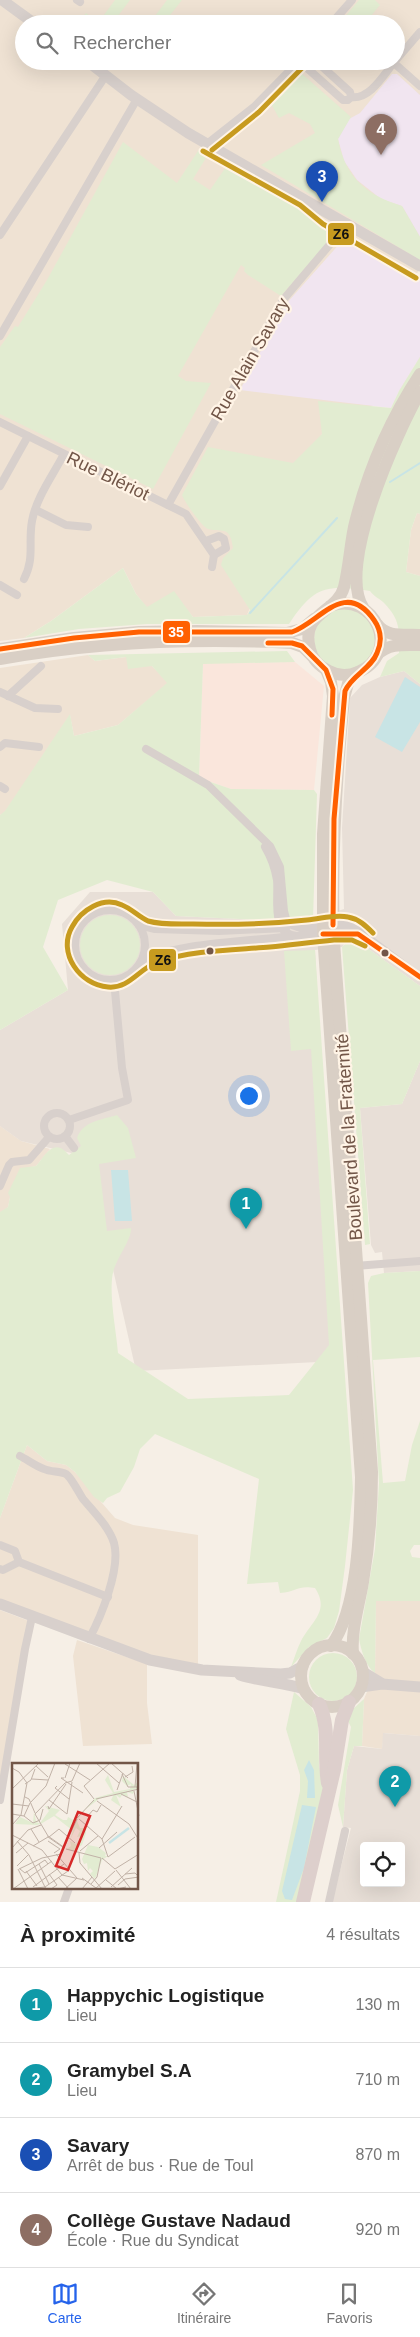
<!DOCTYPE html>
<html lang="fr">
<meta charset="utf-8">
<style>
body{margin:0;font-family:Helvetica,sans-serif;background:#f6f6f6;color:#222}
.controls{position:absolute;right:15px;bottom:15px;display:grid;overflow:hidden;border-radius:5px;box-shadow:0 5px 20px #0002}
.controls button{width:45px;height:45px;display:grid;place-items:center;padding:0;border:0;border-bottom:1px solid #e0e0e0;background:#fff;color:#222;font:25px sans-serif}
.you{position:absolute;left:248px;top:1095px;width:18px;height:18px;margin:-12px;border:4px solid #fff;border-radius:50%;background:#1a73e8;box-shadow:0 0 0 8px #1a73e833}
.badge{display:grid;place-items:center;width:32px;height:32px;border-radius:50%;background:#2563eb;color:#fff;font-size:16px;font-weight:700}
.pin{position:absolute;translate:-50% -41px;filter:drop-shadow(0 1px 2px #0008)}
.pin::after{content:'';position:absolute;top:26px;width:18px;height:15px;background:inherit;clip-path:polygon(0 0,100% 0,50% 100%)}
.list{margin:0;padding:0;list-style:none}
h2{display:flex;justify-content:space-between;align-items:center;height:65px;margin:0;padding:0 20px;font-size:21px}
h2 small{font-size:16px;font-weight:400;color:#767676}
.list li{display:grid;grid-template-columns:32px 1fr auto;gap:15px;align-items:center;box-sizing:border-box;height:75px;padding:0 20px;border-top:1px solid #e0e0e0}
.list b{display:block;font-size:19px;white-space:nowrap}
.list p{margin:0;font-size:16px;white-space:nowrap;color:#767676}
.list em{font-size:16px;font-style:normal;color:#767676}
.icon{flex:none;width:28px;height:28px;fill:none;stroke:currentColor;stroke-width:2;stroke-linecap:round;stroke-linejoin:round}
.map{position:relative;flex:none;width:420px;height:1902px;overflow:hidden}
.search{position:absolute;background:#fff;box-shadow:0 5px 20px #0002;left:15px;right:15px;top:15px;height:55px;display:flex;align-items:center;gap:12px;box-sizing:border-box;padding:0 18px;border-radius:28px;color:#767676;font-size:19px}
.sheet{height:365px;background:#fff}
nav{display:flex;justify-content:space-around;align-items:center;box-sizing:border-box;height:70px;border-top:1px solid #e0e0e0;background:#fff;font-size:14px;color:#767676}
nav a{display:grid;justify-items:center;gap:2px}
nav .on{color:#2563eb}
.map>svg:first-child{display:block}
</style>
<div class="map">
<svg width="420" height="1902" viewBox="0 0 420 1902">
<rect width="100%" height="100%" fill="#f6efe6"/>
<g fill="#efe2d3" fill-rule="evenodd">
<path d="M0,0h420v269l-5,7 5,4v77l-21,34 -77,43 -75,181 -54,2 -19,-23 -27,14 -11,-14 -13,-26 -72,53 -27,17 -24,3zM24,24h372v37h-372z"/>
<polygon points="417,513 420,514 420,576 406,572 411,530"/>
<polygon points="88,655 95,661 126,657 152,666 168,683 118,725 74,736 70,715 5,812 0,815 0,668"/>
<polygon points="0,1126 21,1141 50,1149 36,1166 29,1168 10,1197 8,1207 2,1212 0,1212"/>
<polygon points="27,1445 47,1461 66,1465 75,1472 115,1518 133,1525 198,1535 198,1665 144,1654 0,1600 0,1518"/>
<polygon points="376,1601 420,1601 420,1736 384,1733 382,1749 362,1746 364,1699 375,1673"/>
<polygon points="0,1610 29,1621 0,1786"/>
<polygon points="77,1640 147,1664 147,1703 152,1744 83,1746 73,1656"/>
</g>
<polygon fill="#fae6dc" points="295,662 324,686 314,790 231,789 199,778 203,663"/>
<g fill="#e8dfd7" fill-rule="evenodd">
<polygon points="404,671 420,684 420,986 356,940 345,943 342,947 315,950 337,1361 136,1371 105,1234 92,1158 21,1141 0,1126 0,1030 68,990 62,924 90,892 153,892 176,916 304,922 344,909 342,828 350,698 362,685 380,677"/>
<polygon points="420,1061 420,1271 384,1273 382,1252 375,1253 371,1245 360,1108 402,1104"/>
<path d="M383,1733l37,3v166h-88l19,-74 -8,-1 4,-57 7,-24 28,3zM364,1846h37v37h-37z"/>
</g>
<g fill="#f1e5f0">
<polygon points="392,74 397,74 420,95 420,237 402,206 381,199 357,180 344,161 338,139 349,119 360,113"/>
<polygon points="350,238 420,280 420,357 399,391 391,408 240,390 286,304 342,241"/>
</g>
<g fill="#e2ecd1">
<polygon points="115,0 130,0 112,24 88,24 81,19 86,13 98,23"/>
<polygon points="167,0 182,0 163,24 149,24"/>
<polygon points="359,0 375,0 380,5 370,17 378,24 339,24"/>
<path d="M300,72l51,45 -13,22c7,38 28,56 64,67l18,31v23l-159,-95 54,-32 -5,-9 -21,-11 -10,5 -9,-16z"/>
<polygon points="123,142 177,183 200,148 209,153 193,179 210,190 228,164 339,229 281,296 248,275 244,271 245,268 241,265 178,376 186,381 211,383 153,489 0,414 0,347 15,326 18,327 47,280"/>
<path d="M420,357v157l-3,-1 -6,17 -5,42 14,4v108l-16,-13 -24,6 7,-16 12,-8c0,-22 2,-32 -14,-49 -4,-5 -11,-7 -15,-13 -44,-6 -55,-6 -81,33h-142l-68,5 -55,9 27,-17 72,-53 13,26 11,13 27,-16 19,26 54,-2 3,-5 -29,-45 2,-7 10,-10c-3,-24 -12,-15 -25,-19 -6,-2 -24,-28 -26,-34l26,-48 85,16 29,-29 -4,-33 73,7 8,-17z"/>
<circle cx="345" cy="639" r="31"/>
<polygon points="287,651 295,662 203,664 199,778 231,789 314,790 317,794 313,919 304,922 176,916 153,892 107,880 58,900 43,947 68,990 0,1030 0,815 5,811 70,714 74,736 118,725 167,683 152,666 128,669 126,657 95,661 88,655"/>
<circle cx="110" cy="945" r="30"/>
<polygon points="349,940 356,940 420,986 420,1061 402,1104 360,1108 370,1244 365,1245 342,947"/>
<path d="M315,950l38,540 -8,76 -6,45 -5,17 -7,10 -18,9 -18,20c3,-8 6,-18 10,-26 11,-20 29,-30 14,-53 -18,-3 -18,4 -35,5l-2,-11 -31,2 12,-105 -104,-45 -15,15 -6,18 -14,25 -13,6 -4,5 -9,-6 -19,-25 -9,-7 -19,-4 -20,-16 -27,73v-306l8,-5 2,-10 -2,-4 12,-25 16,-2c10,-12 18,-29 33,-11l12,-9 -4,-8c6,-17 24,-18 40,-23l11,13 8,30 -37,6 8,67 24,-3c1,13 -18,33 -19,51 -2,22 4,51 6,74l70,46 101,-4 40,-50 -18,-296 -20,2 -7,-100z"/>
<path d="M420,1271v86l-47,3 10,123 22,-2 7,-36 8,-24v124h-6l-4,6 2,6 8,1v43h-44l-1,72c-9,-6 -14,-23 -16,-34l16,-90 4,-66 -11,-200 3,-7 13,-3z"/>
<circle cx="333" cy="1677" r="24"/>
<polygon points="294,1692 311,1707 318,1720 319,1766 323,1784 323,1797 298,1902 276,1902 300,1791 300,1775 286,1729"/>
<polygon points="364,1699 362,1746 354,1746 347,1770 343,1827 338,1805 351,1727 347,1719 351,1711"/>
</g>
<g fill="#c8e4e5">
<polygon points="405,677 420,687 420,722 402,752 375,737"/>
<polygon points="111,1170 128,1170 132,1221 115,1221"/>
<polygon points="309,1760 314,1770 315,1798 307,1798 308,1781 304,1770"/>
<polygon points="302,1805 316,1807 304,1868 292,1900 285,1899 282,1891"/>
</g>
<g fill="none" stroke-linecap="round" stroke-linejoin="round">
<g stroke="#c8e4e5" stroke-width="2">
<polyline points="390,482 420,463"/>
<polyline points="250,613 337,518"/>
</g>
<g stroke="#d8d0cc" stroke-width="8">
<polyline points="77,0 80,2"/>
<polyline points="331,24 352,0"/>
<polyline points="396,60 420,32"/>
<polyline points="299,61 343,100 348,100 351,97 350,92 316,61"/>
<polyline points="394,63 420,86"/>
<path d="M351,97c19,3 33,-23 44,-36"/>
<polyline points="207,144 254,107 299,61"/>
<polyline points="0,235 106,75"/>
<polyline points="0,336 137,99"/>
<polyline points="0,422 186,514 214,555 212,567"/>
<polyline points="0,486 28,436"/>
<polyline points="168,505 283,300 348,223"/>
<polyline points="36,510 66,525 88,527"/>
<polyline points="206,541 219,536 224,539 226,548 214,555"/>
<path d="M24,579c11,-21 4,-36 8,-58 4,-23 21,-46 32,-67"/>
<polyline points="0,585 17,595"/>
<polyline points="0,692 35,708 58,709"/>
<polyline points="8,696 41,666"/>
<polyline points="0,747 5,743 39,747"/>
<polyline points="146,749 208,785 270,846 280,867 284,911 286,919 292,925 303,929 344,924 351,925 420,977"/>
<polyline points="0,786 5,789"/>
<path d="M265,847c6,10 10,21 12,33 2,18 -7,55 20,56 20,0 48,-9 66,0"/>
<circle cx="110" cy="945" r="35"/>
<polyline points="139,925 155,929 219,931 286,928"/>
<path d="M140,963c25,-20 118,-22 152,-27"/>
<circle cx="57" cy="1126" r="13"/>
<polyline points="69,1120 128,1100 122,1068 114,980"/>
<polyline points="65,1136 74,1148"/>
<polyline points="0,1186 9,1165 12,1162 29,1160 49,1137"/>
<polyline points="355,1266 420,1261"/>
<path d="M20,1456c8,4 15,10 24,13 6,3 16,2 22,5 5,3 13,19 17,25 11,13 26,28 31,44 7,25 -13,74 -25,96"/>
<polyline points="0,1545 15,1551 19,1562"/>
<polyline points="0,1569 3,1570 19,1562 108,1597"/>
<polyline points="0,1800 25,1649 32,1617"/>
<polyline points="64,1902 69,1888"/>
<polyline points="329,1902 345,1831"/>
</g>
<g stroke="#d8d0cc" stroke-width="11">
<polyline points="2,0 35,24"/>
<polyline points="87,61 131,95 188,133 420,266"/>
<polyline points="0,1604 150,1660 202,1670 281,1674 290,1673 303,1666"/>
<polyline points="363,1672 381,1683"/>
<path d="M240,1675c21,7 43,7 64,14"/>
<polyline points="361,1687 382,1684 420,1687"/>
</g>
<g stroke="#d9cfc5" stroke-width="12">
<path d="M330,606c46,-16 72,48 28,66 -9,4 -20,4 -29,-1 -9,-4 -17,-12 -19,-22 -10,-37 27,-36 34,-62 5,-20 6,-41 10,-60 13,-55 35,-106 66,-153"/>
<path d="M364,609c-29,-41 33,-176 56,-217"/>
<path d="M377,624c10,14 27,10 43,11"/>
<polyline points="0,649 74,638 139,632 197,631 287,633 302,629 314,619"/>
<path d="M377,655c12,-12 27,-10 43,-10"/>
<path d="M0,659c96,-17 194,-21 292,-16l11,4 9,9"/>
<path d="M326,670l5,12 2,14 -10,138v100l38,543c-1,46 -2,131 -30,169"/>
<circle cx="332" cy="1676" r="31"/>
<path d="M353,1654c-2,-24 6,-48 10,-72 6,-36 9,-73 9,-110l-38,-530c-3,-82 2,-163 10,-244l5,-18 9,-8"/>
</g>
<g stroke="#ddcfcc" stroke-width="14">
<path d="M319,1704c12,26 4,50 9,79"/>
<polyline points="303,1902 334,1770 342,1720 349,1702"/>
</g>
<defs>
<g id="bus-1">
<polyline points="268,643 292,643 302,646 326,670 333,689 332,715"/>
<path d="M0,649l74,-11 65,-6h153c27,-9 53,-54 82,-12 7,10 8,22 3,33 -6,16 -25,22 -32,38l-11,128 -1,106"/>
<polyline points="323,934 358,934 420,977"/>
</g>
<g id="bus-2">
<polyline points="212,150 259,112 304,66"/>
<polyline points="203,151 300,205 323,224 416,278"/>
<path d="M365,946l-13,-6h-18c-22,2 -43,5 -64,7 -36,3 -78,3 -113,15 -18,7 -28,27 -49,25 -28,-2 -51,-34 -36,-60 9,-17 31,-31 50,-22 10,4 17,12 26,16 14,4 31,3 45,3 38,1 77,0 114,-4 14,-1 27,-6 41,-3 11,2 18,9 25,16"/>
</g>
</defs>
<use href="#bus-1" stroke="#fff4e6" stroke-width="9"/>
<use href="#bus-2" stroke="#fff4e6" stroke-width="9"/>
<use href="#bus-1" stroke="#ff6000" stroke-width="5"/>
<use href="#bus-2" stroke="#c79b1f" stroke-width="5"/>
</g>
<g fill="#725648" stroke="#fff4e6" stroke-width="2">
<circle cx="210" cy="951" r="4.5"/>
<circle cx="385" cy="953" r="4.5"/>
</g>
<g text-anchor="middle" stroke-width="4.5" stroke-linejoin="round" paint-order="stroke">
<g font-size="18" fill="#725648" stroke="#fff4e6">
<text transform="translate(250 359) rotate(-60)" y="6">Rue Alain Savary</text>
<text transform="translate(108 476) rotate(26)" y="6">Rue Blériot</text>
<text transform="translate(349 1137) rotate(-94)" y="6">Boulevard de la Fraternité</text>
</g>
</g>
<g transform="translate(12 1763)">
<rect width="126" height="126" fill="#f6efe6"/>
<path d="M96,12l6,17 16,-3 1,-5 -4,2 -5,-5 1,-5 11,9 4,-3v7l-18,3 14,-1 -1,3 -6,-2 1,5 -6,-2 -2,3 -4,-3 5,12 -10,-7 3,-6 -15,5 -16,12 -6,10 3,7h6v5l-4,12 -9,6 -6,-2 4,-3 -1,-5 6,3 7,-8 -6,1 3,-6 -4,-3 -6,12 6,-19 -4,9 -18,-14 -15,9 4,-3 -3,2 -3,1 -22,-1 5,-7 13,6 1,-11 2,9h3l-2,2h3l9,-12 -4,-5 15,4 -5,5 8,5h4l1,-3 7,4 20,-23 18,-5 -8,-13zM76,82l10,2 8,6 -1,3h3l-6,4 -7,19 -5,-5 3,-3 -3,-3 -2,3 -1,-8 -3,1 -2,-5z" fill="#e2ecd1"/>
<path fill="none" stroke="#c8e4e5" stroke-width="2.5" d="M97,80l20,-15"/>
<path fill="none" stroke="#c1b2a7" stroke-width="1" d="M84,0l23,20M99,0l17,15M53,1l25,16M24,3l12,11M0,5l7,4 8,11 -6,32 -9,10M110,11l6,13h11M113,14l8,-5 -1,-6M52,15h-3l22,15M53,15l5,-15M20,16l16,1M13,21l6,-4 4,-11M45,23l-2,2 14,11M72,23l26,-23M72,23l10,13M123,24l2,-24M0,26l27,-26M105,27l6,-17M122,28l5,25M109,31l18,9M13,34l4,2 6,14M84,36l43,-10M37,37l18,14M85,38l32,23 10,16M0,41l17,2M36,43l1,3 17,-25M0,51l12,2 9,7M23,51l30,-31 7,-2 8,-18M23,51l13,22M55,51l5,-32M12,53l6,-13 16,-17 9,-23M75,54l6,-7 4,2 4,-7M65,55l17,-18M67,56l23,20 6,18M21,60l7,-3 3,-11M19,66l8,13M0,72l30,15 20,25M37,74l10,-8 16,14M90,76l20,-33M5,78l12,14 17,34M36,78l12,8 -6,4M21,83l15,-9M0,85l16,-18 13,-5M52,85l-16,-11v-1l17,12M87,85l18,-16M54,86l35,9M68,88l18,-15M4,90l12,-10M67,90l1,10 22,26M44,91l21,24M96,94l27,-20M90,95l13,11M27,101l10,20M5,103l12,-12M6,106l10,20M7,106l23,-11 19,-4 16,-35M8,106l5,4 20,-13 3,4M103,106l24,-15M104,107l15,19M14,108l11,15M37,111l8,11 -6,4M113,111l10,-1 4,4M50,112l22,5M46,114l11,12M70,115l14,10M94,117l11,9 9,-2M79,121l6,-7 4,-19M106,122l7,-6 14,-2M21,124l31,-23M99,124l21,-19M1,126l39,-28M15,126l18,-2 23,-16M53,126l12,-11M70,126l10,-12M83,126l20,-18"/>
<path fill="#d62828" fill-opacity="0.15" stroke="#d62828" stroke-width="2.5" d="M66,49l12,4 -22,54 -12,-4z"/>
<rect width="126" height="126" fill="none" stroke="#725648" stroke-width="2.5"/>
</g>
<g stroke="#fff4e6" stroke-width="2">
<rect x="327" y="222" width="28" height="24" rx="5" fill="#c79b1f"/>
<rect x="162" y="620" width="29" height="24" rx="5" fill="#ff6000"/>
<rect x="148" y="948" width="29" height="24" rx="5" fill="#c79b1f"/>
</g>
<g font-size="14" text-anchor="middle" font-weight="bold" fill="#fff">
<text x="176" y="637">35</text>
</g>
<g font-size="14" text-anchor="middle" font-weight="bold" fill="#111">
<text x="341" y="239">Z6</text>
<text x="163" y="965">Z6</text>
</g>
</svg>
<div class="controls">
<button><svg class="icon" aria-label="locate" viewBox="0 0 24 24"><circle cx="12" cy="12" r="6"/><path d="M12 2v4M12 18v4M2 12h4M18 12h4"/></svg></button>
</div>
<div class="you"></div>
<div class="pin badge" style="left:246px;top:1229px;background:#0f9aa8">1</div>
<div class="pin badge" style="left:395px;top:1807px;background:#0f9aa8">2</div>
<div class="pin badge" style="left:322px;top:202px;background:#1a4fb4">3</div>
<div class="pin badge" style="left:381px;top:155px;background:#8d6e63">4</div>
<div class="search"><svg class="icon" aria-label="search" viewBox="0 0 24 24"><circle cx="10" cy="10" r="6"/><path d="M15 15l6 6"/></svg>Rechercher</div>
</div>
<section class="sheet">
<h2>À proximité<small>4 résultats</small></h2>
<ul class="list">
<li><span class="badge" style="background:#0f9aa8">1</span><div><b>Happychic Logistique</b><p>Lieu</p></div><em>130 m</em></li>
<li><span class="badge" style="background:#0f9aa8">2</span><div><b>Gramybel S.A</b><p>Lieu</p></div><em>710 m</em></li>
<li><span class="badge" style="background:#1a4fb4">3</span><div><b>Savary</b><p>Arrêt de bus · Rue de Toul</p></div><em>870 m</em></li>
<li><span class="badge" style="background:#8d6e63">4</span><div><b>Collège Gustave Nadaud</b><p>École · Rue du Syndicat</p></div><em>920 m</em></li>
</ul>
</section>
<nav>
<a class="on"><svg class="icon" aria-label="map" viewBox="0 0 24 24"><path d="M3 6l6-2 6 2 6-2v14l-6 2-6-2-6 2zM9 4v14M15 6v14"/></svg>Carte</a>
<a><svg class="icon" aria-label="directions" viewBox="0 0 24 24"><path d="M12 3l9 9-9 9-9-9zM9 14v-3h6M13 9l2 2-2 2"/></svg>Itinéraire</a>
<a><svg class="icon" aria-label="saved" viewBox="0 0 24 24"><path d="M7 4h10v16l-5-4-5 4z"/></svg>Favoris</a>
</nav>
